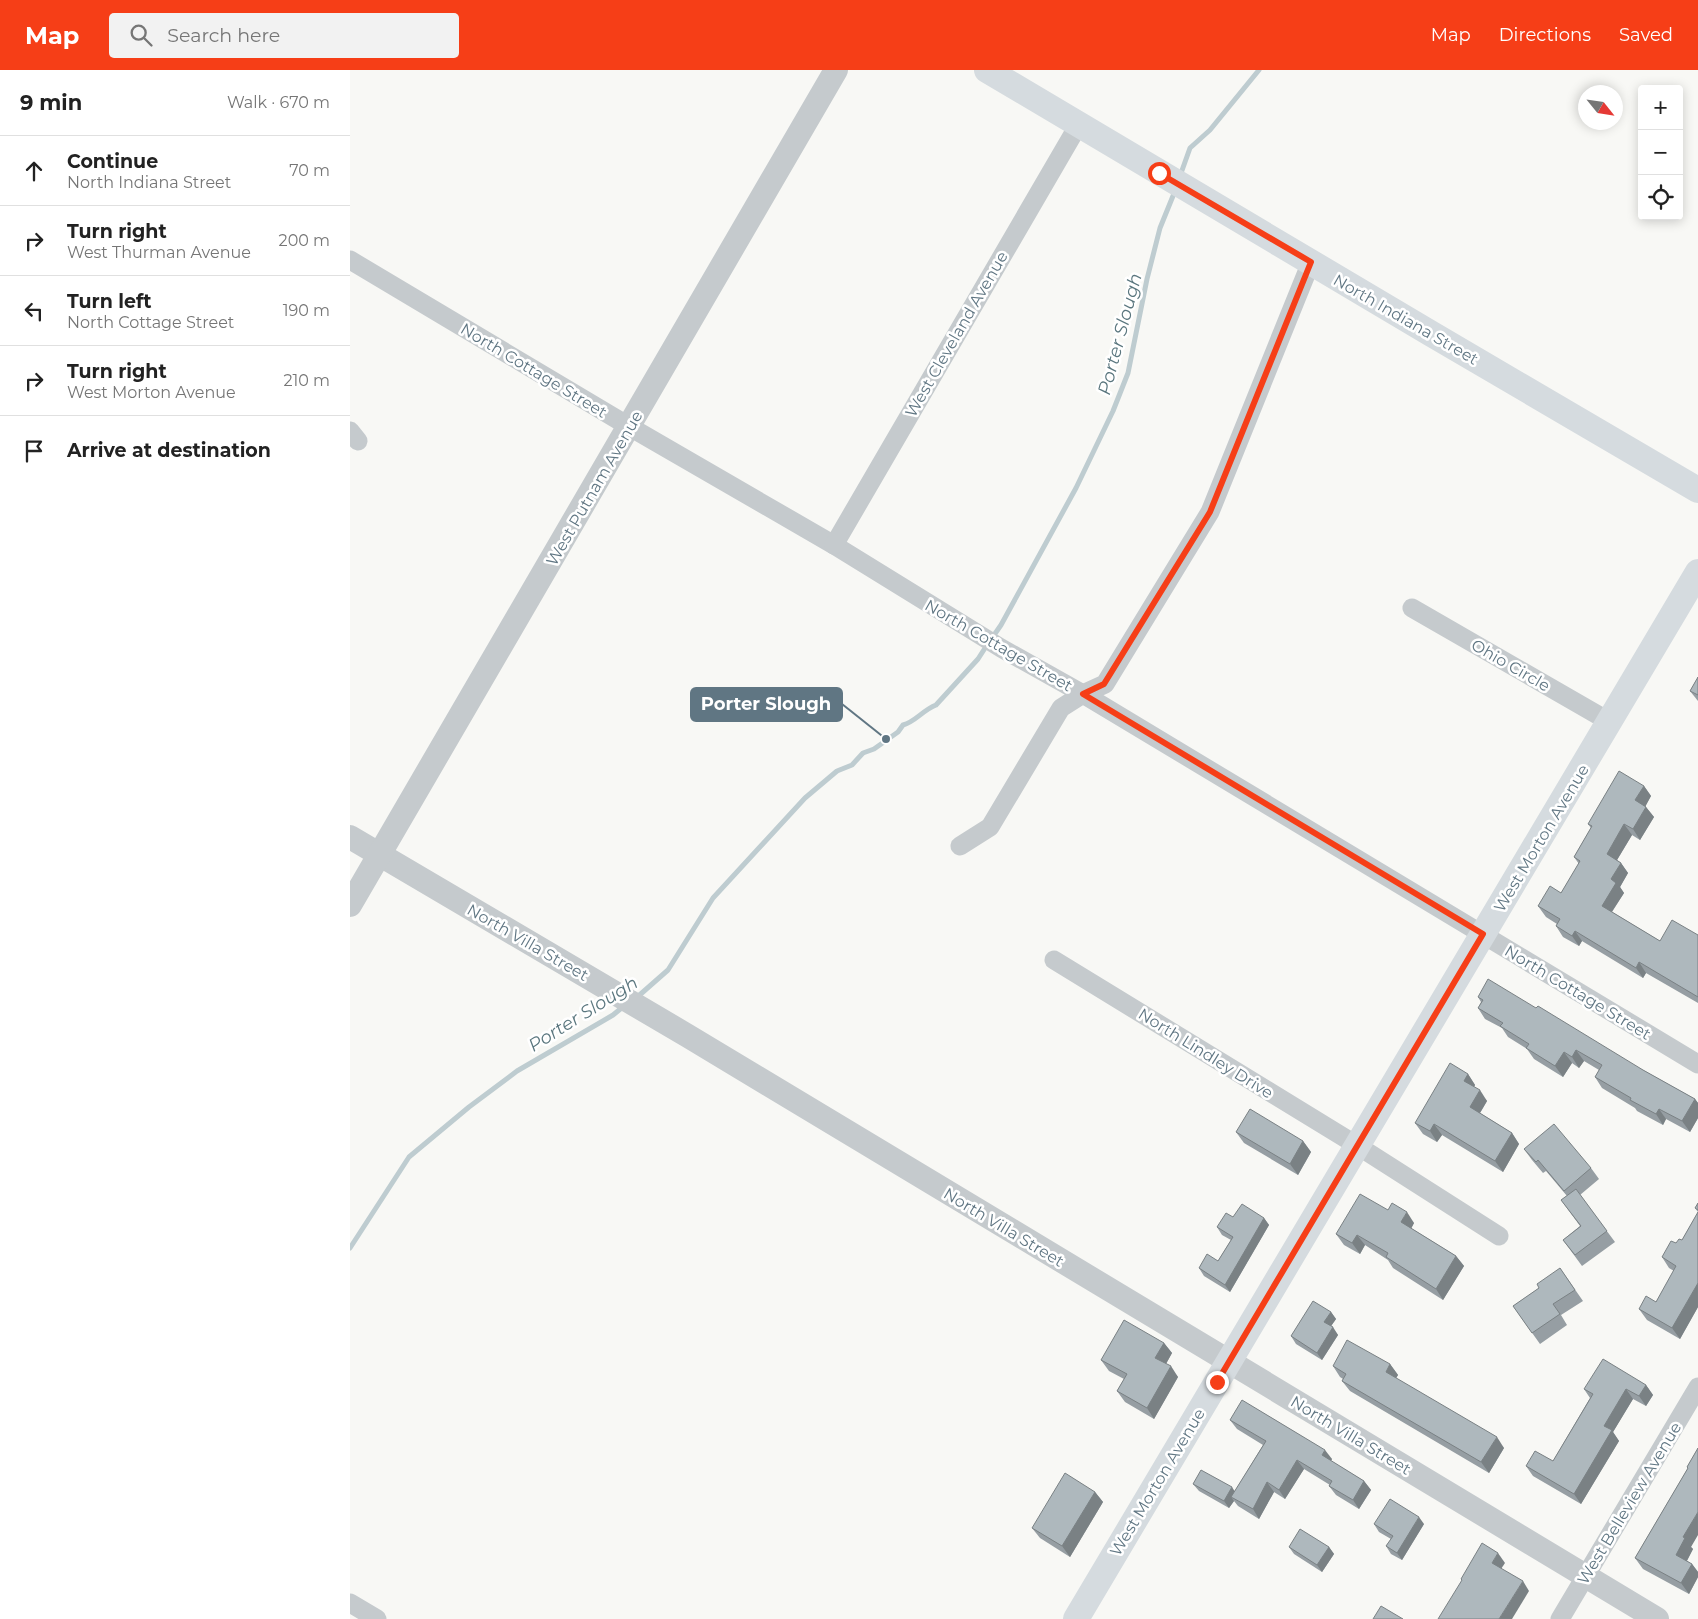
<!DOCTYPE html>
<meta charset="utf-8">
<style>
body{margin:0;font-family:Montserrat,sans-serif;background:#f2f2f2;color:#222}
.controls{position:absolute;right:15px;top:15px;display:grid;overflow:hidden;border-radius:5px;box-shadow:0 2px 12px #0003}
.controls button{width:45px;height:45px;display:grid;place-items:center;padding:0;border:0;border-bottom:1px solid #e0e0e0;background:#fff;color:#222;font:25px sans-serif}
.compass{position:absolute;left:1228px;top:15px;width:45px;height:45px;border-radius:50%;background:#fff;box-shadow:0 2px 12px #0003;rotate:120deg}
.stop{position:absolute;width:15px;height:15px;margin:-11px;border:4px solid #f63e17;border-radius:50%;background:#fff}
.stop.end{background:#f63e17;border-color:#fff;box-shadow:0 1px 5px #0008}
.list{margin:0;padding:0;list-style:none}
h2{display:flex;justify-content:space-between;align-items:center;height:65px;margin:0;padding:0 20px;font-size:21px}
h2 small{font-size:16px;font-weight:400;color:#767676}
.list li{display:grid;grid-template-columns:32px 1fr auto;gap:15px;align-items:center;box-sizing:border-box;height:70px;padding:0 20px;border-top:1px solid #e0e0e0}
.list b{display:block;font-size:19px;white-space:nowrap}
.list p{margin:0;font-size:16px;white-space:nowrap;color:#767676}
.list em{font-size:16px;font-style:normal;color:#767676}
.icon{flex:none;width:28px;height:28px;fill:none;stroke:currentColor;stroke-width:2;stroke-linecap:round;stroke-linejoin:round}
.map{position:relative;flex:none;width:1348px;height:1549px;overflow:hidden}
header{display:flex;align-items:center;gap:30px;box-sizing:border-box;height:70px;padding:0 25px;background:#f63e17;color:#fff}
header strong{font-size:24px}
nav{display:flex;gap:28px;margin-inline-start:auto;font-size:18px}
.search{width:350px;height:45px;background:#f2f2f2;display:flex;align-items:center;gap:12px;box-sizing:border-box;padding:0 18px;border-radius:5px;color:#767676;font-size:19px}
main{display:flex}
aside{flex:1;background:#fff}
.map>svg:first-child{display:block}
</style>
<header>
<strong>Map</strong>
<div class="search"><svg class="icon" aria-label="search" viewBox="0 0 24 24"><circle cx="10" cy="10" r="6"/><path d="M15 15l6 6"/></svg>Search here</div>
<nav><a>Map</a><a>Directions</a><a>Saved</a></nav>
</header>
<main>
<aside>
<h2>9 min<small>Walk · 670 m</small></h2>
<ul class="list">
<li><svg class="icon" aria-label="ahead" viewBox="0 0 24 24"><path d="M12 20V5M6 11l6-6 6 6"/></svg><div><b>Continue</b><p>North Indiana Street</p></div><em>70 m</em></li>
<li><svg class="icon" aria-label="right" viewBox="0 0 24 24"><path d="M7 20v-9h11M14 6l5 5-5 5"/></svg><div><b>Turn right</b><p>West Thurman Avenue</p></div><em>200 m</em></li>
<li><svg class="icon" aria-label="left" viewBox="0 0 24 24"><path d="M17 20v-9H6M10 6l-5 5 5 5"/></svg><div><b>Turn left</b><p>North Cottage Street</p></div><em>190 m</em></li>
<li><svg class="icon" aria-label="right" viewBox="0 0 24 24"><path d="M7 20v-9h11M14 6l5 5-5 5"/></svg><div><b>Turn right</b><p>West Morton Avenue</p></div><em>210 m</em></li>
<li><svg class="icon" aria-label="arrive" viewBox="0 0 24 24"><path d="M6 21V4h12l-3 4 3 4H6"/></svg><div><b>Arrive at destination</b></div></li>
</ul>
</aside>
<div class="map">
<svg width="1348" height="1549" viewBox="0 0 1348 1549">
<rect width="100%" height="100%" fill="#f8f8f5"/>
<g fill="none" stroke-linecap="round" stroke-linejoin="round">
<g stroke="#beccd0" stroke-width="5">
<polyline points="830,106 840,78 860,60 909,0"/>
<polyline points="642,568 651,555 726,418 763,341 778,303 797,209 810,158 825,121"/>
<path d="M285,929l33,-29 45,-72 92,-100 32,-27 15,-6 11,-12 11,-4 24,-17 5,-7c12,-3 20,-15 33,-20l42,-46 9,-14"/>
<polyline points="0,1178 59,1087 119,1037 167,1001 263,945 274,936"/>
</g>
<g stroke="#c5cacd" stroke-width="19">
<polyline points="0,190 280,357 484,475 651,578 733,624 1348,994"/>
<polyline points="0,361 8,371"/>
<polyline points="484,475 729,54"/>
<polyline points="1062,538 1260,652"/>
<polyline points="610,776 640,757 711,638 733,624 755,614 860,442 961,192"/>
<polyline points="704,890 1008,1076 1149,1166"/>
<polyline points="0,1533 27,1549"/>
<polyline points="1210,1549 1348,1317"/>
</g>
<g stroke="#c5cacd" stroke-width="24">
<polyline points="0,767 338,966 1307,1549"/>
<polyline points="0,835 486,0"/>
</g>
<g stroke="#d5dbdf" stroke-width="26">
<polyline points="637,0 1080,263 1348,420"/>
<polyline points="726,1549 1348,502"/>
</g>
</g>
<g fill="#969ea3">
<polygon points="1348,607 1348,631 1340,621"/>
<polygon points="1294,716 1301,726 1295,736 1304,747 1290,770 1282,765 1267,790 1271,793 1278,803 1270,817 1274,823 1262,842 1310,871 1348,865 1348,933 1296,903 1293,908 1232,871 1229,876 1213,867 1206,856 1207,854 1196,847 1188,836 1211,823 1229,794 1224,787 1241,758 1238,754"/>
<polygon points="1128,927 1293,1000 1345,1029 1348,1033 1348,1048 1340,1062 1316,1049 1313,1055 1287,1041 1285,1038 1252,1018 1245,1007 1249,1000 1234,991 1229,998 1222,993 1213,1007 1184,989 1177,979 1158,967 1152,958 1135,949 1128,938 1131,932"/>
<polygon points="1118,1004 1125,1015 1124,1017 1137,1031 1130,1043 1162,1063 1169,1074 1153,1102 1092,1065 1087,1072 1073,1064 1065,1053"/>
<polygon points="886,1062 953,1071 961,1082 948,1105 894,1073"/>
<polygon points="1174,1079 1241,1098 1249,1109 1230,1125 1265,1172 1232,1196 1213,1170 1230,1156 1211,1130 1217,1126 1196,1101 1193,1103 1182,1090"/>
<polygon points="1348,1133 1348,1237 1330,1269 1297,1250 1289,1239 1306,1232 1324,1201 1319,1198 1312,1187 1326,1173 1332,1170 1348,1142 1345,1138"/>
<polygon points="1038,1140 1064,1153 1061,1158 1106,1186 1114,1196 1093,1230 1043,1198 1038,1190 1015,1175 1010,1184 994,1175 986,1164"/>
<polygon points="883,1147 914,1148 919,1155 880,1222 854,1206 849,1198 868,1191 881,1170 872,1165 867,1157"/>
<polygon points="1210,1198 1233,1231 1211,1245 1217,1255 1190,1274 1163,1236 1189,1218"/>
<polygon points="981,1242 986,1249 981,1256 988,1265 972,1290 946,1274 941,1266"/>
<polygon points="814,1273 822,1283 816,1294 828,1307 804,1349 775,1332 767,1321 774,1309 759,1301 751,1290"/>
<polygon points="1040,1294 1048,1305 1046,1308 1154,1378 1139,1403 1000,1321 992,1311 993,1309 990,1307 983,1296"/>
<polygon points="1296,1315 1303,1325 1296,1336 1283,1329 1263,1362 1269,1371 1231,1434 1183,1406 1176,1396 1203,1391 1240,1328 1234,1319"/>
<polygon points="880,1350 982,1389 981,1391 1014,1411 1021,1420 1009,1439 986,1425 979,1416 980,1415 954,1399 935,1429 924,1422 909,1449 888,1436 884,1431 879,1438 849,1421 843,1414 885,1421 913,1375 887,1359"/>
<polygon points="1348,1378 1341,1477 1343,1479 1337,1491 1342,1494 1348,1502 1348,1507 1339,1524 1293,1499 1285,1488 1338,1398 1337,1397"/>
<polygon points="745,1422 753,1432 720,1487 690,1468 682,1458"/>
<polygon points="1024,1454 1074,1454 1052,1490 1041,1484 1036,1476 1041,1469 1029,1462"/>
<polygon points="939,1477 979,1477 984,1484 972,1502 944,1484"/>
</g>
<g fill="#7a8184">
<polygon points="1294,716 1301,726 1293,741 1285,730"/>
<polygon points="1296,737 1304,747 1290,770 1283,759"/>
<polygon points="1274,754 1282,765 1264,795 1257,784"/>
<polygon points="1271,793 1278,803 1270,817 1274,823 1259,846 1252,836 1261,809"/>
<polygon points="1225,861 1232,871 1229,876 1222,866"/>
<polygon points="1289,892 1296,903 1293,908 1286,898"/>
<polygon points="1226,980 1234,991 1229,998 1222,987"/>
<polygon points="1214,982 1222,993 1213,1007 1205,996"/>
<polygon points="1118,1004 1125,1015 1121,1022 1114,1011"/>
<polygon points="1130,1020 1137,1031 1127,1048 1120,1037"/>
<polygon points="1345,1029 1348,1033 1348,1048 1340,1062 1332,1051"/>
<polygon points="1309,1039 1316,1049 1313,1055 1306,1044"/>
<polygon points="1084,1054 1092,1065 1087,1072 1080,1061"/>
<polygon points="1162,1063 1169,1074 1153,1102 1145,1091"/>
<polygon points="953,1071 961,1082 948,1105 940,1094"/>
<polygon points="1057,1142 1064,1153 1059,1163 1051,1152"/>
<polygon points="914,1148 919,1155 880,1222 875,1215"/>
<polygon points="1007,1165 1015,1175 1010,1184 1002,1173"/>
<polygon points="1106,1186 1114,1196 1093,1230 1086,1219"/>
<polygon points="1348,1213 1348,1237 1330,1269 1322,1258"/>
<polygon points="981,1242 986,1249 979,1259 974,1252"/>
<polygon points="983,1257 988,1265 972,1290 967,1283"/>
<polygon points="814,1273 822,1283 813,1299 805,1288"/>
<polygon points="1040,1294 1048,1305 1043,1313 1036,1302"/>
<polygon points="821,1296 828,1307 804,1349 797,1338"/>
<polygon points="1296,1315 1303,1325 1296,1336 1289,1326"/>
<polygon points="1276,1319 1283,1329 1263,1362 1269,1371 1231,1434 1224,1424 1254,1356"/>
<polygon points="1147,1367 1154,1378 1139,1403 1131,1392"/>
<polygon points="975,1380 982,1389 978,1395 972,1385"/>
<polygon points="947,1390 954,1399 935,1429 929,1420"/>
<polygon points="1014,1411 1021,1420 1009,1439 1003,1430"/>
<polygon points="917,1412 924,1422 909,1449 903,1439"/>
<polygon points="882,1417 887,1425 881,1427 884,1431 879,1438 874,1431"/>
<polygon points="745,1422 753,1432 720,1487 712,1476"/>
<polygon points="1348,1442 1348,1465 1341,1477 1343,1479 1334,1496 1326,1485 1333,1467"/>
<polygon points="1069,1447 1074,1454 1052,1490 1047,1483"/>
<polygon points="979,1477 984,1484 972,1502 967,1495"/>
<polygon points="1148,1483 1155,1493 1149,1502 1142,1493"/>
<polygon points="1342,1494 1348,1502 1348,1507 1339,1524 1331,1513"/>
<polygon points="1173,1511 1179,1521 1162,1549 1149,1549"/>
</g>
<g fill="#aeb8bd" stroke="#7a8184">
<polygon points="1348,607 1348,625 1340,621"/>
<polygon points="1269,701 1294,716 1285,730 1296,737 1283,759 1274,754 1257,784 1271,793 1261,809 1266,813 1252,836 1310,871 1322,850 1348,865 1348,927 1289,892 1286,898 1225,861 1222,866 1206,856 1210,849 1188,836 1200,816 1211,823 1230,791 1224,787 1242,756 1238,754"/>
<polygon points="1138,909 1186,938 1188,936 1293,1000 1345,1029 1332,1051 1309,1039 1306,1044 1280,1030 1281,1028 1245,1007 1252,995 1226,980 1222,987 1214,982 1205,996 1176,978 1179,974 1150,956 1153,953 1128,938 1133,930 1128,927"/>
<polygon points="1100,993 1118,1004 1114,1011 1130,1020 1120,1037 1162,1063 1145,1091 1084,1054 1080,1061 1065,1053"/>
<polygon points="900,1039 953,1071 940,1094 886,1062"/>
<polygon points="1204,1054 1241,1098 1214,1121 1188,1090 1186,1092 1174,1079"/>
<polygon points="1226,1119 1257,1161 1225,1185 1213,1170 1231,1156 1211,1130"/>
<polygon points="1010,1124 1038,1140 1042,1133 1057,1142 1051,1152 1106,1186 1086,1219 1036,1187 1038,1183 1007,1165 1002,1173 986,1164"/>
<polygon points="1348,1133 1348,1140 1345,1138"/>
<polygon points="892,1134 914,1148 875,1215 849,1198 857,1184 868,1191 883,1167 867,1157 876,1143 883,1147"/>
<polygon points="1348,1142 1348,1213 1322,1258 1289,1239 1296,1226 1306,1232 1326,1196 1312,1187 1321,1171 1326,1173 1329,1169 1332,1170"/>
<polygon points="1210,1198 1225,1220 1203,1234 1210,1244 1182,1263 1163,1236 1189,1218 1187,1214"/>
<polygon points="963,1231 981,1242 974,1252 983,1257 967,1283 941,1266"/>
<polygon points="774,1250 814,1273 805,1288 821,1296 797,1338 767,1321 777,1304 751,1290"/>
<polygon points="997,1270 1040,1294 1036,1302 1147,1367 1131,1392 992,1311 996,1304 983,1296"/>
<polygon points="1253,1289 1296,1315 1289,1326 1276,1319 1254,1356 1262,1360 1224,1424 1176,1396 1185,1381 1203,1391 1243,1324 1234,1319"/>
<polygon points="892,1330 975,1380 972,1385 1014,1411 1003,1430 979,1416 982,1411 947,1390 929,1420 917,1412 903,1439 881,1427 916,1371 880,1350"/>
<polygon points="1348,1378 1348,1442 1333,1467 1335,1468 1326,1485 1342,1494 1331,1513 1285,1488 1338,1398 1337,1397"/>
<polygon points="851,1400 882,1417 874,1431 843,1414"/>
<polygon points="715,1403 745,1422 712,1476 682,1458"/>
<polygon points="1040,1429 1069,1447 1047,1483 1036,1476 1043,1466 1024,1454"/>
<polygon points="950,1459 979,1477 967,1495 939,1477"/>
<polygon points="1132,1473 1148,1483 1142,1493 1173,1511 1149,1549 1088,1549 1112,1510 1111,1509"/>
<polygon points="1031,1536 1053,1549 1023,1549"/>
</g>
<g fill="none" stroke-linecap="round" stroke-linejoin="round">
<polyline stroke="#f63e17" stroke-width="6" points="809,103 961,192 860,442 754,614 733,624 1133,864 867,1312"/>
</g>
<g text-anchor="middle" stroke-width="5" stroke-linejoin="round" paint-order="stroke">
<g font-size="16" fill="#607683" stroke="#fff">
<text transform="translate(1056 249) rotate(30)" y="6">North Indiana Street</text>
<text transform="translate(606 264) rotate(-60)" y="6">West Cleveland Avenue</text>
<text transform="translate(184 300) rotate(31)" y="6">North Cottage Street</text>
<text transform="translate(244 418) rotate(-60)" y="6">West Putnam Avenue</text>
<text transform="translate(649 575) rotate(30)" y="6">North Cottage Street</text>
<text transform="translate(1161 595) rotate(30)" y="6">Ohio Circle</text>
<text transform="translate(1191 768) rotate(-59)" y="6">West Morton Avenue</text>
<text transform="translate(178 872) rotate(30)" y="6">North Villa Street</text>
<text transform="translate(1228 922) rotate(31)" y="6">North Cottage Street</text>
<text transform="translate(856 983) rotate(32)" y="6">North Lindley Drive</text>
<text transform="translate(654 1157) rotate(31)" y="6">North Villa Street</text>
<text transform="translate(1001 1365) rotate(31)" y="6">North Villa Street</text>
<text transform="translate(807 1412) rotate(-59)" y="6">West Morton Avenue</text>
<text transform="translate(1279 1433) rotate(-59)" y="6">West Belleview Avenue</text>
</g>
<g font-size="18" font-style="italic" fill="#5a767e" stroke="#fff">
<text transform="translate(770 264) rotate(-75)" y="6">Porter Slough</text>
<text transform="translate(233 944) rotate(-32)" y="6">Porter Slough</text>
</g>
</g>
<path fill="none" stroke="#607683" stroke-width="2" d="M536 669L492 634"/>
<circle fill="#607683" stroke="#fff" stroke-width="2" cx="536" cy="669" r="5"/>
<rect fill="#607683" stroke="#607683" stroke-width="2" x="341" y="618" width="151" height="33" rx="5"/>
<g font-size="18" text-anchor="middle" font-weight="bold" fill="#fff">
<text x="416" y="640">Porter Slough</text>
</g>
</svg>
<div class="controls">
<button>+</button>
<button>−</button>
<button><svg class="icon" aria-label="locate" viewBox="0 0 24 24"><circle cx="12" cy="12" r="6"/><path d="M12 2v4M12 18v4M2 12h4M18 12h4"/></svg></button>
</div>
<svg class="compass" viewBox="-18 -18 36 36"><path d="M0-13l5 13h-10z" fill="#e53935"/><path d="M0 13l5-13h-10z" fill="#767676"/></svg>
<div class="stop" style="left:809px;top:103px"></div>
<div class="stop end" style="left:867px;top:1312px"></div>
</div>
</main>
